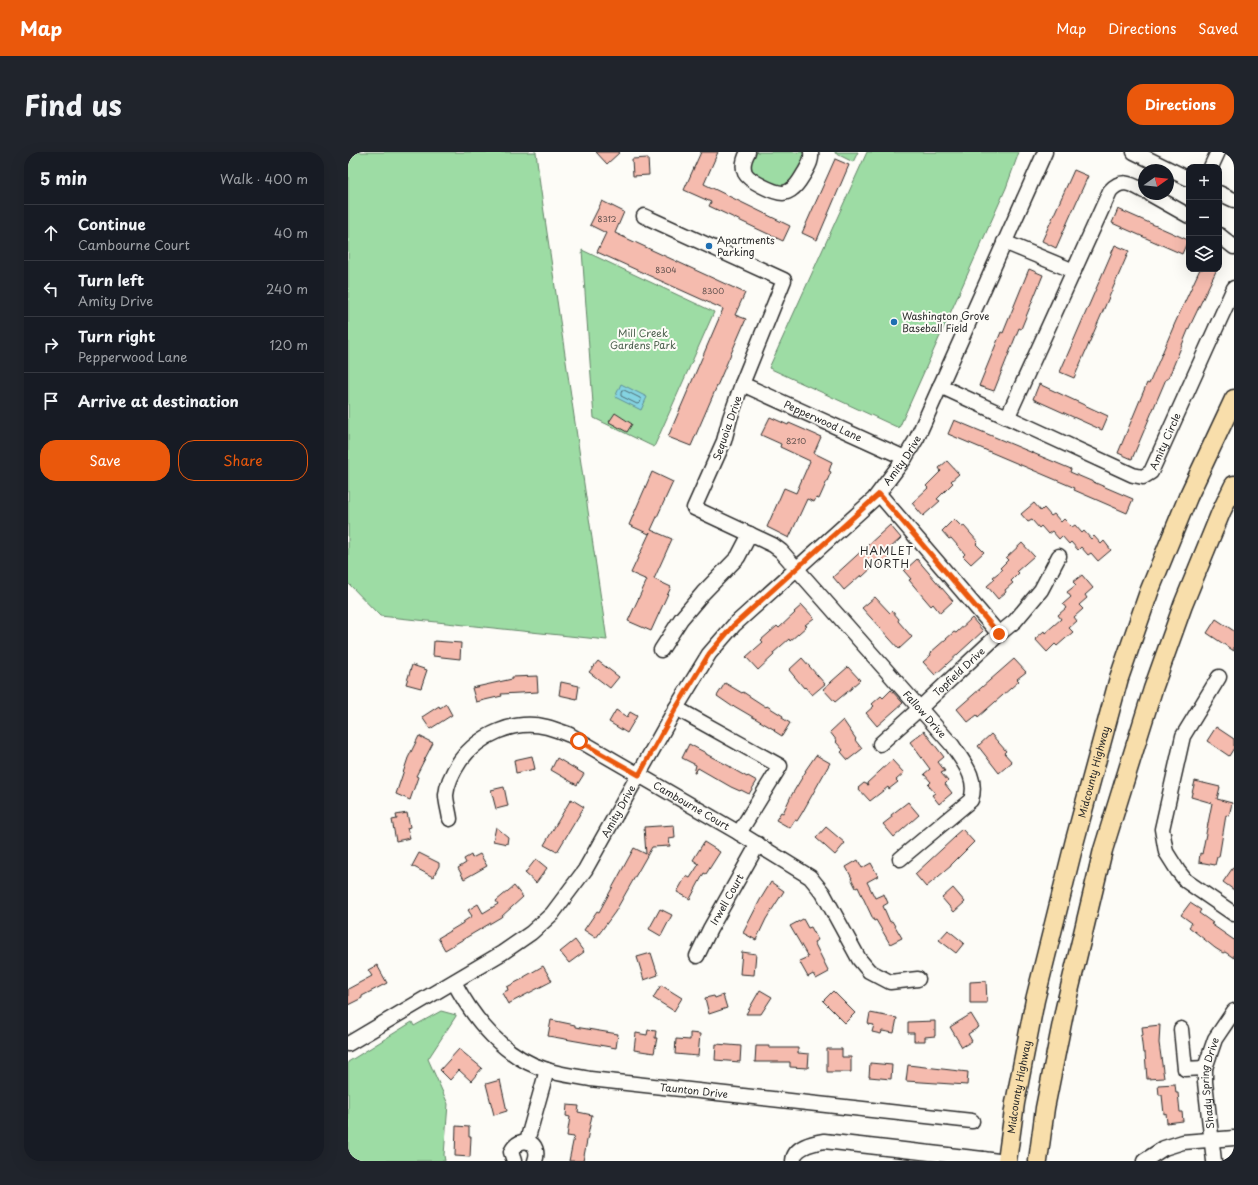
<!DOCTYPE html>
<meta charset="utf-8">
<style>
body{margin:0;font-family:"Playpen Sans",sans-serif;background:#20242c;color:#f1f3f6}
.controls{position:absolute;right:12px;top:12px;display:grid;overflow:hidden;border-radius:8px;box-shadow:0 4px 16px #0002}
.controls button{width:36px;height:36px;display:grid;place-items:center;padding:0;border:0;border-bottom:1px solid #363941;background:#171b24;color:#f1f3f6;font:20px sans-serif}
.compass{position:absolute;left:790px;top:12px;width:36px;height:36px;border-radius:50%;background:#171b24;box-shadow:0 4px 16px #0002;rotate:75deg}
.stop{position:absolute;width:12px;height:12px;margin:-9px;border:3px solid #ea580c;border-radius:50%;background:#fff}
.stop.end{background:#ea580c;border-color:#fff;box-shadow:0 1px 4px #0008}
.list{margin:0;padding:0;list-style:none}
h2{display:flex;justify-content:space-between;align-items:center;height:52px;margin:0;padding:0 16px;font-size:17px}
h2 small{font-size:13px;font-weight:400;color:#9ea1a6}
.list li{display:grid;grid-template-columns:26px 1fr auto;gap:12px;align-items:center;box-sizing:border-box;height:56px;padding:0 16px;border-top:1px solid #363941}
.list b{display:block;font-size:15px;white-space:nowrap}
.list p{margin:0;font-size:13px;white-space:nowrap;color:#9ea1a6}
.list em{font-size:13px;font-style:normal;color:#9ea1a6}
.actions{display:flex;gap:8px;padding:12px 16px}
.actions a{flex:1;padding:9px 0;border:1px solid #ea580c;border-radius:16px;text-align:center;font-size:14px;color:#ea580c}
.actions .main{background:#ea580c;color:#fff}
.icon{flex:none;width:22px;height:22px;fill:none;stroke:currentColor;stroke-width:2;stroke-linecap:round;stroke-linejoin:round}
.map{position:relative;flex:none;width:886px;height:1009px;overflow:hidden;border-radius:16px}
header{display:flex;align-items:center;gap:24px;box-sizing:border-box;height:56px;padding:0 20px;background:#ea580c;color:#fff}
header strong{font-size:19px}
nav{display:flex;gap:22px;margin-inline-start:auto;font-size:14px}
.intro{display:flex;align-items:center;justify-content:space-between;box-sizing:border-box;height:96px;padding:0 24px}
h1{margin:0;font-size:28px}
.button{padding:10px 18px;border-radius:16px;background:#ea580c;color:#fff;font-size:14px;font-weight:700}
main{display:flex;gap:24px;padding:0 24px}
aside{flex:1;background:#171b24;border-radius:16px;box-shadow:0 4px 16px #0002}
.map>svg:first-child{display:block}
</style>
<header>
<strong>Map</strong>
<nav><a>Map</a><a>Directions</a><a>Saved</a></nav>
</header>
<div class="intro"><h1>Find us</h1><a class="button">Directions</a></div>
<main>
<aside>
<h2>5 min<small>Walk · 400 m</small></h2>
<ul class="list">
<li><svg class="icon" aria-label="ahead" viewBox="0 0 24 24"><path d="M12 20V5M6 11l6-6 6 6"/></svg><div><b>Continue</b><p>Cambourne Court</p></div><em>40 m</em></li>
<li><svg class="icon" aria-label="left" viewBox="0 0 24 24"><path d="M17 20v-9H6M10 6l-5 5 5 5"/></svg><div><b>Turn left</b><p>Amity Drive</p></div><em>240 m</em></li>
<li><svg class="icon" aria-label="right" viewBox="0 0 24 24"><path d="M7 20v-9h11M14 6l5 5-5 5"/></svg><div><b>Turn right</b><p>Pepperwood Lane</p></div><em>120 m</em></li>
<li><svg class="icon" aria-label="arrive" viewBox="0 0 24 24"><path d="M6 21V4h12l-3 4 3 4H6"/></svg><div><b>Arrive at destination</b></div></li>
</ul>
<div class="actions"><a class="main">Save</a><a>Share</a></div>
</aside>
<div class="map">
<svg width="886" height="1009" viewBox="0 0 886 1009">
<rect width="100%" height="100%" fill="#fdfcf7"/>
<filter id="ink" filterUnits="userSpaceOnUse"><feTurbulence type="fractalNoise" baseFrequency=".025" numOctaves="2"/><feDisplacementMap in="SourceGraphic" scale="8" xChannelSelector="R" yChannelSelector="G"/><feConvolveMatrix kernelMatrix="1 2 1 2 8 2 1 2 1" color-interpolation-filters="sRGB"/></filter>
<g filter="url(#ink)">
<g fill="#9ddca4" stroke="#648468">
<polygon points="0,0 188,0 192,33 259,488 32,464 0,431"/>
<polygon points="405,0 460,0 445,32 430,35 404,22 400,12"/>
<polygon points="487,0 510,0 505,10 487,1"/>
<polygon points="519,0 671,0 658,36 551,276 421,216"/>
<polygon points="234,98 366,160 306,295 246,266"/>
<polygon points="93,859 108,863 108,864 80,907 100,952 96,1003 97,1009 0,1009 0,910 64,870 66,874"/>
</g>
<polygon fill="#84d3e1" stroke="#609098" points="273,232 299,245 293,258 267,245"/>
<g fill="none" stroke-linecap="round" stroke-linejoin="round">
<polygon stroke="#4f6e74" stroke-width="1" points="274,238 276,238 292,246 293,248 292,251 289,252 273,244 273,242"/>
</g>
<g fill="#f5bbae" stroke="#2b2b2b">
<polygon points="248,0 272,0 259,12"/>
<polygon points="353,0 370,0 356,32 442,74 435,89 361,54 363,50 336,38"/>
<polygon points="300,6 301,23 285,24 284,7"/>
<polygon points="487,7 501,13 469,88 454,81"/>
<polygon points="726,18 740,24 708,96 694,89"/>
<polygon points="254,49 276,60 267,81 397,141 387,163 398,167 343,294 320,285 375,157 249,100 258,81 242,73"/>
<polygon points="770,57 840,88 834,102 764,71"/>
<polygon points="767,93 781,99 726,226 712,220"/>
<polygon points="681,117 695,123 673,177 671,176 646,239 631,234 653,180 655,181"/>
<polygon points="852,117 869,117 841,176 820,227 818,227 784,307 770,301 799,231 801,232 827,171"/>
<polygon points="691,232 760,264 754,278 685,247"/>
<polygon points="267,261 284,272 279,280 261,270"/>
<polygon points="422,265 440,273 441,271 473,285 466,301 484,310 481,319 483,320 471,347 468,346 466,350 459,347 441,386 419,375 436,336 448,341 462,309 432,295 433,292 413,283"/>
<polygon points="606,268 723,317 722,320 785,347 779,361 726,338 727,336 600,282"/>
<polygon points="599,309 611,322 603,329 605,331 589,347 592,349 575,364 564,351 580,336 578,334 593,319 591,316"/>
<polygon points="304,320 325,330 303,378 324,387 306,427 323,435 303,479 280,469 299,428 283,421 302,380 301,382 281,373"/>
<polygon points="686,351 693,359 696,356 703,364 706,362 713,370 716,367 724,375 727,373 734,381 736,379 743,387 746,384 753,392 756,389 763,398 750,409 743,401 740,403 733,395 730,398 723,390 721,392 714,384 711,387 704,379 700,382 693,374 691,376 684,368 680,370 673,362"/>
<polygon points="606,367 614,375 616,374 630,390 628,392 636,400 623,412 615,404 617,402 603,386 601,387 594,379"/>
<polygon points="542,373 553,386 537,401 542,408 534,415 530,410 514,425 513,423 496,438 485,425"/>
<polygon points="674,391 686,404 669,419 671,421 663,429 665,431 657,438 658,440 650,447 639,434 647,427 645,425 654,418 652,416 660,408 658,406"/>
<polygon points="569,407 605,449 592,461 585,452 583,454 571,440 561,428 563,427 556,419"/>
<polygon points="734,423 745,436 737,443 739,446 731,453 735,457 726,465 729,469 721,476 725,480 709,494 707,492 699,500 687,487 696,479 697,481 713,467 710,463 718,456 715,452 723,445 719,440 728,433 725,430"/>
<polygon points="527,445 542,461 544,459 551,467 550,469 564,485 551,497 514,456"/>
<polygon points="454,453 466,466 457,473 459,474 442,489 441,487 425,501 426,503 410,518 398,505 415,490 413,488 429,474 431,476 447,461 446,460"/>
<polygon points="624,466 635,479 587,523 575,510 583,503 582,501 606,480 608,481"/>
<polygon points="868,467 886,479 886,499 859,481"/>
<polygon points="86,489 113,491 112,507 85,504"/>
<polygon points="454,506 477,532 464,543 457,535 456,536 441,518"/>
<polygon points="666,507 678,520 669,527 671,529 630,565 629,563 620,570 609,557"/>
<polygon points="250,509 271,525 262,536 241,520"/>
<polygon points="64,513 79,518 73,536 58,532"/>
<polygon points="500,515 512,528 504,535 504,536 487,550 475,537"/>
<polygon points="189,524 190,540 153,542 154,544 128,550 124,536 164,527 164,525"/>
<polygon points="213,530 231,534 229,547 211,543"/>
<polygon points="377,531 394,541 395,540 418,555 419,554 435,564 434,566 442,571 434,584 426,579 427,578 386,554 385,555 369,544"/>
<polygon points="543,538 555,551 529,574 518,561 526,554 524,552 533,544 535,546"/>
<polygon points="98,552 104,563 82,577 74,565 91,554 92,556"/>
<polygon points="268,558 279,565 282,560 289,564 279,581 261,570"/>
<polygon points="495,568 508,587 507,588 514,597 500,608 493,600 495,598 488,590 489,589 482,580"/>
<polygon points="868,575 886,587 886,596 881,604 859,589"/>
<polygon points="576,579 596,605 590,610 597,619 593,621 600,629 597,632 604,641 591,652 584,643 587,641 580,633 583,630 576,622 582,617 562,590"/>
<polygon points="643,582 658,599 656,601 664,610 651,621 630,594"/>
<polygon points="71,584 85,591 68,624 70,625 62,648 48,642 60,606"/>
<polygon points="341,592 358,601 358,602 383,615 383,616 399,625 400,624 409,629 401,642 393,638 392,639 383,635 350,616 347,621 346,621 348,613 334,606"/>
<polygon points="468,603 482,611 454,661 449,669 447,668 442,676 428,668 433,660 435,661 443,644 458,619 457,619"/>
<polygon points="184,604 187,617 168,621 166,608"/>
<polygon points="209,606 236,622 229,633 203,618"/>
<polygon points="544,608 556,621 548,628 550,630 541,637 540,635 522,649 510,636 516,631 520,633 519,631"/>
<polygon points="847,629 872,635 869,647 884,651 881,664 878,663 871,705 869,705 867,713 851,710 852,701 854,702 864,651 843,645"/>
<polygon points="156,635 160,654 148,657 143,638"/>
<polygon points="223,647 236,655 209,700 196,693"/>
<polygon points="560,650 571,663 546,685 535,672 544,665 543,663"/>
<polygon points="59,661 62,675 59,676 62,686 48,689 44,668 49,667 48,663"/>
<polygon points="326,673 327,686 321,687 322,694 304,695 267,760 248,786 236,778 249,759 251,760 286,696 298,702 296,675"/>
<polygon points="148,675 160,685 159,692 145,689"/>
<polygon points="478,675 497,691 487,703 468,686"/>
<polygon points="614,677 626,690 603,713 603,714 578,735 567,722 607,685 606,684"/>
<polygon points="356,690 372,700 358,722 356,721 342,747 329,740 338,724 342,726 351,712 345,708"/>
<polygon points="71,701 91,711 91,714 85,725 64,714"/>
<polygon points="132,702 139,714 116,727 110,716 118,711 116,707 123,703 124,706"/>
<polygon points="188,707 199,716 188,731 177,721"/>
<polygon points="510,708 514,716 523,711 530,724 519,730 527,746 536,742 540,751 535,754 542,770 544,769 554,786 542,792 528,768 526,769 510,735 508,736 503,726 504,726 498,715"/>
<polygon points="886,714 886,738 875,730"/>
<polygon points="423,730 436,739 418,767 408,788 395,781 412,748"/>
<polygon points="166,734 175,745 153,765 97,798 90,786 115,771 115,770 124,764 120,758 130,752 135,761 150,752 148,749"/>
<polygon points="605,736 617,750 606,760 594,746"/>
<polygon points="842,751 853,758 851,761 865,771 863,772 886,788 886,806 877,800 875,801 867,796 841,775 844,771 833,763"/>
<polygon points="312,757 324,763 313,784 301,777"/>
<polygon points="455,767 460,776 463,775 470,788 466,790 481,820 468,827 465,822 460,825 451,809 460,805 442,774"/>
<polygon points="600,778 616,791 608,801 591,788"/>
<polygon points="227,788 236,800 221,811 212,800"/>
<polygon points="394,800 408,802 406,823 392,822"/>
<polygon points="303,801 310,823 296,828 289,805"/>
<polygon points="29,813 39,831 14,844 14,846 0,853 0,837 24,824 20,818"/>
<polygon points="195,814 204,829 160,852 154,841 160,838 159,835 176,826 176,825"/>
<polygon points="638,829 639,851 622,851 622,830"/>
<polygon points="313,833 334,846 326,859 305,846"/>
<polygon points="412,838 424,845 413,862 398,862"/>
<polygon points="485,839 507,861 497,871 475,849"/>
<polygon points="375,843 379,856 361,862 357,846 366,844 367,846"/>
<polygon points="522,861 549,866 546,881 534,879 533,882 524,880 526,873 520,872"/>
<polygon points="623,862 631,875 620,882 624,889 614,895 602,875"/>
<polygon points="203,868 227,873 227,875 270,882 268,896 200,884"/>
<polygon points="587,869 587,884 577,885 577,889 566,889 566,881 560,881 560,870"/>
<polygon points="812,873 811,891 816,926 799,927 797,901 795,901 793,884 795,883 794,875"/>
<polygon points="300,878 308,879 307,886 309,886 306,901 286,898 288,881 299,883"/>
<polygon points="342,881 352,882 350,904 327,902 328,887 342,888"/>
<polygon points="368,892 393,894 392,910 367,908"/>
<polygon points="408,894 421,894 421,896 450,896 450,901 461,902 460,916 442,915 442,910 407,910"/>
<polygon points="111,897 134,916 123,929 111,918 102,928 92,918"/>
<polygon points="479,897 494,897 494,905 503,905 503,920 479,920"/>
<polygon points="522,911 544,913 543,927 521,925"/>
<polygon points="560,913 620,920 619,933 558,929"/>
<polygon points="152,928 159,959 146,963 138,932"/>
<polygon points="827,932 828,941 830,941 832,960 834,960 835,969 819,971 818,961 816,962 814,943 811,943 810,933"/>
<polygon points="219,953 231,954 230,960 244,963 235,1009 221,1009 226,985 219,984 222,965 218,964"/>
<polygon points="108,974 121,975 121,985 123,985 122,1005 107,1004"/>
</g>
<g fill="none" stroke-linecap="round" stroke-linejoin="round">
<defs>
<g id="minor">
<path d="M400,0c-4,7 -6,14 -3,21 4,8 29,20 38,20 2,0 7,-2 9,-4 6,-4 9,-11 13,-17 4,-7 7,-12 6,-20"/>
<polyline points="786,0 841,27"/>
<polyline points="863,15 870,0"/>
<polyline points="871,41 886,48"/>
<polyline points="802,42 841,64"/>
<path id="s1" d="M296,64l140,64 -42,104 -12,34 -6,23 -30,67 79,37 8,6 171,194c12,18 26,33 19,55l-71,59"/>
<polyline points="871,83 886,95"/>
<polyline points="656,90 726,119"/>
<path id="s2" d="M394,232l163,74"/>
<path id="s3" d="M592,234l193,89 10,2 8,-5 83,-184"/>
<path d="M660,264l102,-225c12,-13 21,-7 34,0"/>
<polyline points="531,342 651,482"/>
<polyline points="313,498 333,467 355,441 390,405 402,382"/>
<polyline points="871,525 835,584 814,677 818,700 830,719 838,729 886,762"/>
<polyline points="328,556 432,614 391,681"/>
<path id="s4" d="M532,592l39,-35 80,-75 16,-13 26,-31 18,-34"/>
<path id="s5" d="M102,667c-1,-8 -4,-17 -4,-24 1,-12 8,-25 14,-34 19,-26 54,-42 87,-34 8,2 15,5 23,8l169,98 71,44 13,16 36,66 10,12 21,11 28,-3"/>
<path id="s6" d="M349,804l13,-27 48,-85"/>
<path id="s7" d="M106,830c20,38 51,76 93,88 14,5 29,6 43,9l382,42"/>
<polyline points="833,877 837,917 857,916"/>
<path id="s8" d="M0,892l154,-91 29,-20 21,-19 33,-44 91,-162 33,-54 25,-29 140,-126 31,-41 12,-20 128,-286"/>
<polyline points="179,989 199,918"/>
<path d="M166,1009l-3,-9c9,-19 31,-10 24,9"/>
<path d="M445,1009c1,-14 19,-18 31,-20l159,18"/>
<polyline points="631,1009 635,1007 650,1009"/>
<polyline points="796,1009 816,996 835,990 886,986"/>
<path id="s9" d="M866,1009l-9,-79v-14l10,-29 19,-28"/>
</g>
<g id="major">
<path id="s10" d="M659,1009l8,-58 20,-103 40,-160 44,-162 30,-86 39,-95 46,-98"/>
<polyline points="690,1009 697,956 717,856 755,698 805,537 835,453 873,360 886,333"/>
</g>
</defs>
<use href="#minor" stroke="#2b2b2b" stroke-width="17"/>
<use href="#major" stroke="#2b2b2b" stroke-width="21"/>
<use href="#minor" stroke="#fdfcf7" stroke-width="14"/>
<use href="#major" stroke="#f8deab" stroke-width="18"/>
</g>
</g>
<g fill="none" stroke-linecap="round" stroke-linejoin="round" filter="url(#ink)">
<polyline stroke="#ea580c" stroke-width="5" points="231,589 291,623 328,556 361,502 386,473 531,342 651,482"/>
</g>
<g fill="#1f6fb2" stroke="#fdfcf7" stroke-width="1.5">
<circle cx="361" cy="94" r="4"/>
<circle cx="546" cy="170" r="4"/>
</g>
<g text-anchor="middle" stroke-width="4" stroke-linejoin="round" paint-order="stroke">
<g font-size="8" fill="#5e4f4c">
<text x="259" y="70">8312</text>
<text x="318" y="121">8304</text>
<text x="365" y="142">8300</text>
<text x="448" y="292">8210</text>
</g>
<g font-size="10" fill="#2b2b2b" stroke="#fdfcf7" text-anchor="start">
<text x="369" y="92">Apartments<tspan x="369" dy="12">Parking</tspan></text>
<text x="554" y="168">Washington Grove<tspan x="554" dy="12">Baseball Field</tspan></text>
</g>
<g font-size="10" fill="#4d604f" stroke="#fdfcf7">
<text x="295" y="185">Mill Creek<tspan x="295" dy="12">Gardens Park</tspan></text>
</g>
<g font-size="10" fill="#2b2b2b" stroke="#fdfcf7">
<text dy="4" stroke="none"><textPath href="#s2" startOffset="89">Pepperwood Lane</textPath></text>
<text transform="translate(379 276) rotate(-71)" y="4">Sequoia Drive</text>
<text dy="4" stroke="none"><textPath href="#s3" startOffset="266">Amity Circle</textPath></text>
<text dy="4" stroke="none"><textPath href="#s8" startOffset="821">Amity Drive</textPath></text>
<text dy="4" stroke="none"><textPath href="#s4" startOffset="107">Topfield Drive</textPath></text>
<text dy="4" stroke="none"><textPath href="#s1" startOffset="714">Fallow Drive</textPath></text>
<text dy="4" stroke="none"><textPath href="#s10" startOffset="399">Midcounty Highway</textPath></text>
<text dy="4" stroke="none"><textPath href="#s5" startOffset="325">Cambourne Court</textPath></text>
<text dy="4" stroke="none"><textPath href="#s8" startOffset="365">Amity Drive</textPath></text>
<text dy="4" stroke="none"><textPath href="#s6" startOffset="64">Irwell Court</textPath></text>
<text dy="4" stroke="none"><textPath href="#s9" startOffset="79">Shady Spring Drive</textPath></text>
<text dy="4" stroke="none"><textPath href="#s10" startOffset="75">Midcounty Highway</textPath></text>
<text dy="4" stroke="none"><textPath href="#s7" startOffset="280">Taunton Drive</textPath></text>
</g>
<g font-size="11" letter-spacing="1" fill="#2b2b2b" stroke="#fdfcf7">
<text x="539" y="403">HAMLET<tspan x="539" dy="13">NORTH</tspan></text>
</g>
</g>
</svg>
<div class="controls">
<button>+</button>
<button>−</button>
<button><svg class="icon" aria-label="layers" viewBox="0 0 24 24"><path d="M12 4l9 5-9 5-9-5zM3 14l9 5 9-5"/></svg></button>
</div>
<svg class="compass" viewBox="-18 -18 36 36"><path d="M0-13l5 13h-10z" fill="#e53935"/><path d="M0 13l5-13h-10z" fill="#9ea1a6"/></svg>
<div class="stop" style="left:231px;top:589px"></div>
<div class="stop end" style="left:651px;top:482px"></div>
</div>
</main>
